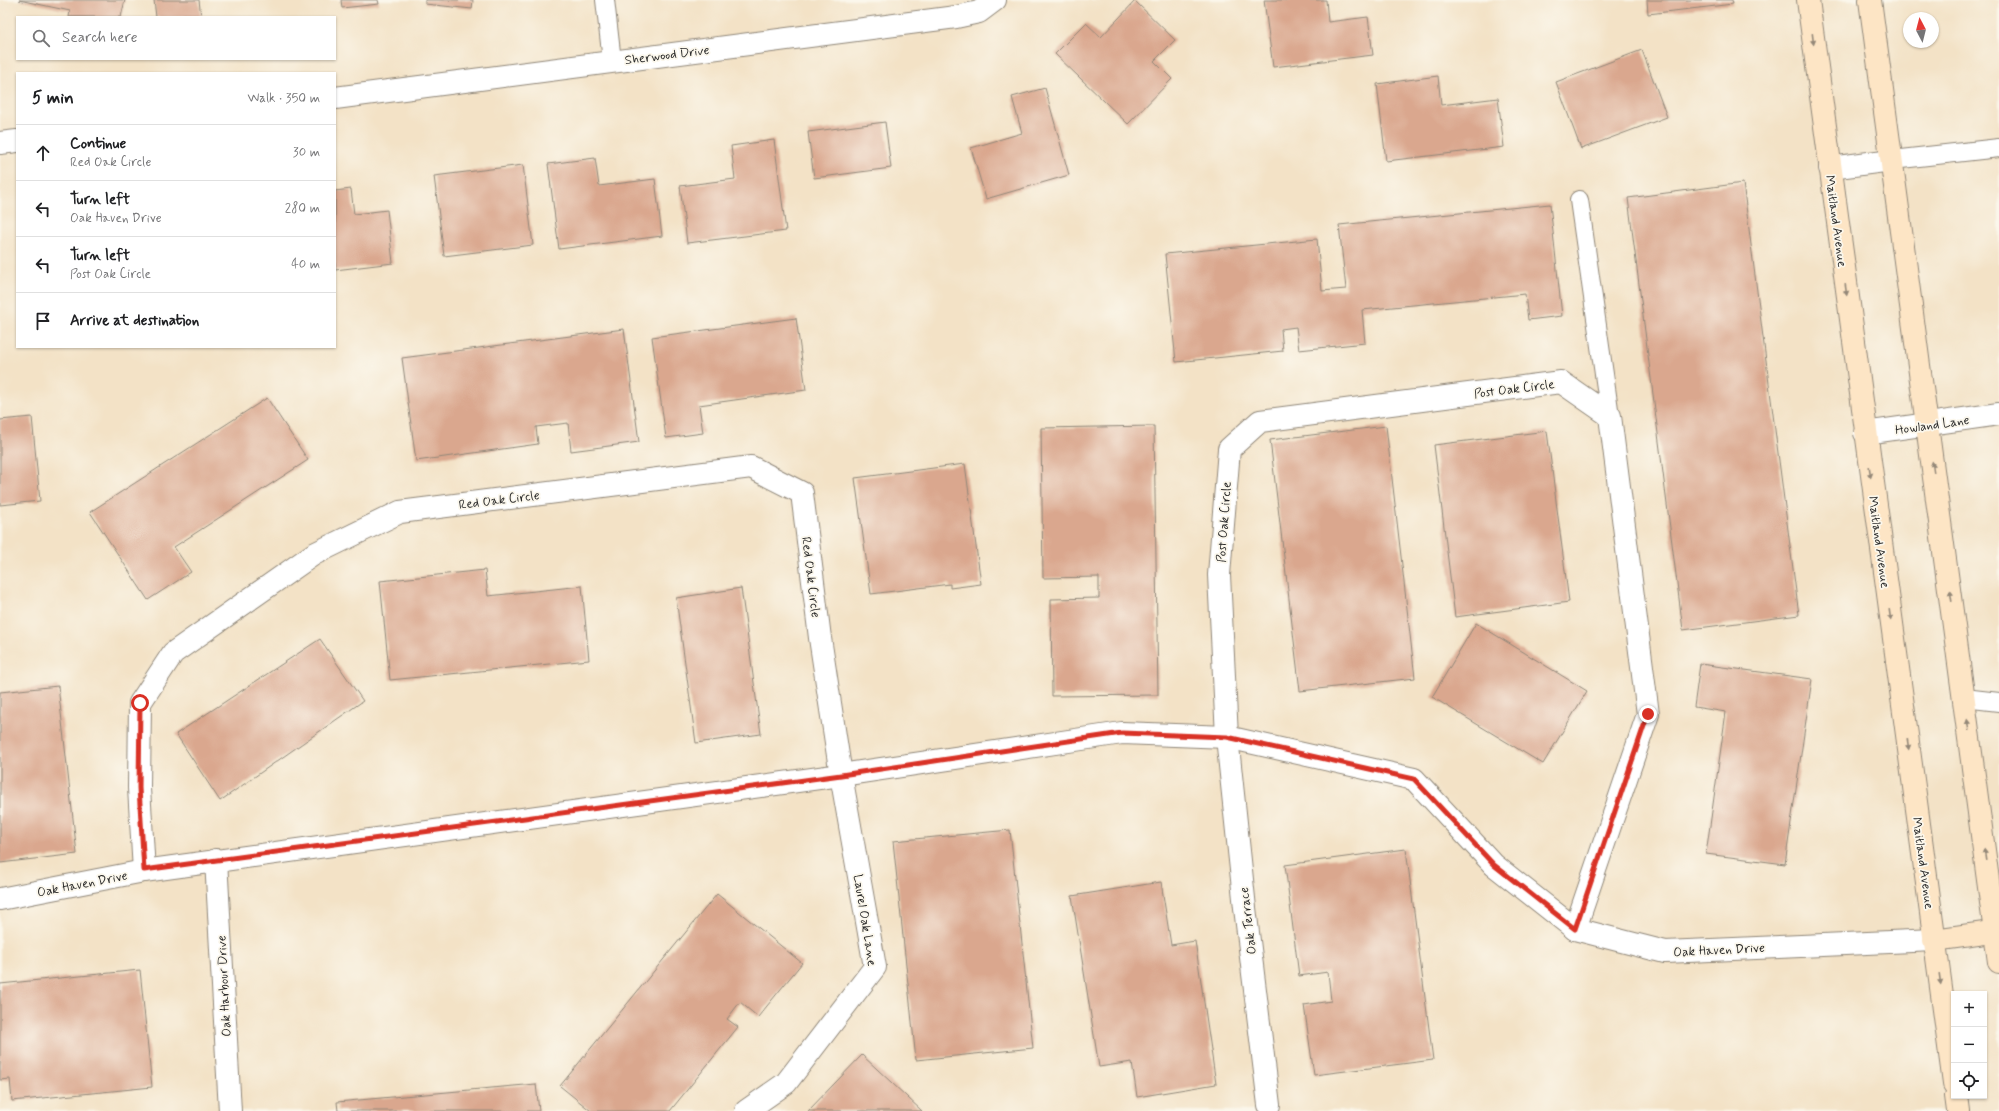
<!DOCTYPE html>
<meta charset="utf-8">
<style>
body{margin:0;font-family:Mynerve,sans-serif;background:#f6f6f6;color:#202124}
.controls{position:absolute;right:12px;bottom:12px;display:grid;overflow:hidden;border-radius:0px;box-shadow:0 1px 3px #0004}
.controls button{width:36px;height:36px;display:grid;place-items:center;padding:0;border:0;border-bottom:1px solid #e0e0e0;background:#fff;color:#202124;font:20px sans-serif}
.compass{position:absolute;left:1903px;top:12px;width:36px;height:36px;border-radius:50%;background:#fff;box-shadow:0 1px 3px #0004;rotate:353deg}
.stop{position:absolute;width:12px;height:12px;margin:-9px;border:3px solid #d93025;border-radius:50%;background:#fff}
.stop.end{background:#d93025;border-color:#fff;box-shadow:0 1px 4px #0008}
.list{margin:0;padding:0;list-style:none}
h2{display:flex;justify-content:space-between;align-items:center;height:52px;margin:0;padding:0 16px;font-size:17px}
h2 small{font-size:13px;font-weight:400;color:#757577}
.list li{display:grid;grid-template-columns:26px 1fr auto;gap:12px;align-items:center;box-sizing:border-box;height:56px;padding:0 16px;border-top:1px solid #e0e0e0}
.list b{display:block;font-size:15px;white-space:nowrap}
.list p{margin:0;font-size:13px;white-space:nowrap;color:#757577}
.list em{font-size:13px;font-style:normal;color:#757577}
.icon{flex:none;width:22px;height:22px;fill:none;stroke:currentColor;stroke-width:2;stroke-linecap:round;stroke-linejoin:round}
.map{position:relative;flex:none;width:1999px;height:1111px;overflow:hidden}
.search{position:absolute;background:#fff;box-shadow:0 1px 3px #0004;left:16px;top:16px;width:320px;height:44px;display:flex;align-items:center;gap:10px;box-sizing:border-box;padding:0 14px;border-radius:0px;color:#757577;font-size:15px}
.panel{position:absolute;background:#fff;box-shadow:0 1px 3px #0004;left:16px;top:72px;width:320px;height:276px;border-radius:0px}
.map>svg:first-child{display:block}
</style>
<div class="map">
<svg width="1999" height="1111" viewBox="0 0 1999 1111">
<rect width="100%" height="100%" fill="#fbf7ec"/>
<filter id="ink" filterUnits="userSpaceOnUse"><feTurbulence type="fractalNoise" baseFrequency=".025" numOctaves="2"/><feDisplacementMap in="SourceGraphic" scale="8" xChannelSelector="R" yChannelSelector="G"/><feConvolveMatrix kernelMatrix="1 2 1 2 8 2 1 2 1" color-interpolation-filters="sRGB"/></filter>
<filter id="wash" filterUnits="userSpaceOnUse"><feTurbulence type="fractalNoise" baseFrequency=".012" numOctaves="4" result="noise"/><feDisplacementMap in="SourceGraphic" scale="16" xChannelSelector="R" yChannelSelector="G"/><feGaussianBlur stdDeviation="0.9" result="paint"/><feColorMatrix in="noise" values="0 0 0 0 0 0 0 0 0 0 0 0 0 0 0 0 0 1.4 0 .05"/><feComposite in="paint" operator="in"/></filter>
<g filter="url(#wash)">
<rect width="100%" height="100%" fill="#f3e2c6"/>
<g id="blocks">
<g fill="#daa78e">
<polygon points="19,0 125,0 121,17 69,17 70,11"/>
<polygon points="154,0 199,0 201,17 156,17"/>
<polygon points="341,0 378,0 379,4 342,8"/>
<polygon points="425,0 473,0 472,9 425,4"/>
<polygon points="1264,0 1326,0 1328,22 1368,17 1373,55 1273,67"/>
<polygon points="1647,0 1732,0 1733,4 1648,14"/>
<polygon points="1135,1 1175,40 1154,61 1172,79 1128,124 1055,54 1086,23 1101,37"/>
<polygon points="1642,50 1667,117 1581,149 1556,82"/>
<polygon points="1438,76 1441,105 1498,98 1504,147 1386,161 1377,84"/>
<polygon points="1045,88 1069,175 986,199 971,148 1022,133 1012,97"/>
<polygon points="885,122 891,168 814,178 808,132"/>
<polygon points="774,140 786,231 687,243 680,186 735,179 731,146"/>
<polygon points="595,158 599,186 655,179 662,236 559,249 548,164"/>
<polygon points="523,165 533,245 444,256 434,176"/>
<polygon points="1743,183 1799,615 1683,630 1628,198"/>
<polygon points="351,189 354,214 387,210 393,263 335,270 335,191"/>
<polygon points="1550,204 1562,316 1528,320 1525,294 1362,310 1365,343 1299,350 1296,327 1281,329 1283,351 1176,362 1165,254 1317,239 1322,291 1346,289 1339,225"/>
<polygon points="796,318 806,390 699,405 703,433 666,438 652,337"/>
<polygon points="624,329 639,442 571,451 568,423 536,427 538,444 416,461 402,358"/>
<polygon points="267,398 308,460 174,547 191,572 148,600 90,512"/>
<polygon points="32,417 40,501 0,505 0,420"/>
<polygon points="1154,426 1158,695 1052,696 1051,599 1099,598 1099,577 1043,578 1041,428"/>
<polygon points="1386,426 1415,678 1300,691 1270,440"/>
<polygon points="1547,431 1569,602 1455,617 1434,445"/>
<polygon points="965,464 981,584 950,588 950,584 871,594 855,478"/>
<polygon points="485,570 488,596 582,586 589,660 390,680 380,581"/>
<polygon points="741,588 761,734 696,743 676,598"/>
<polygon points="1476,623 1587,691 1543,764 1432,697"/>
<polygon points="320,639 363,701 220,801 176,734"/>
<polygon points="1700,664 1812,679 1785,864 1706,854 1726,712 1694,707"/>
<polygon points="58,686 77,854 0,863 0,692"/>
<polygon points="1010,830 1033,1048 916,1060 893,841"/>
<polygon points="1406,849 1433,1060 1314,1075 1304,1005 1331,1001 1328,972 1299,976 1285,865"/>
<polygon points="1161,882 1171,945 1195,941 1216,1084 1137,1097 1132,1062 1099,1067 1072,896"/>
<polygon points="717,894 802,963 758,1017 740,1002 727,1019 738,1027 670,1111 591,1111 560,1086"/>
<polygon points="140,970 152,1087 12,1101 10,1079 0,1080 0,984"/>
<polygon points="862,1055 922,1111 808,1111"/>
<polygon points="536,1084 539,1111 338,1111 337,1102"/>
</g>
</g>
</g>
<g filter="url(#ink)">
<use href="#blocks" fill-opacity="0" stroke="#8f8678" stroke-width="1"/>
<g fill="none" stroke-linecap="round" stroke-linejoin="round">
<defs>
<g id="lane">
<polyline points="605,0 612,61"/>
<polyline points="1892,160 1999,148"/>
<polyline points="1579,200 1610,416"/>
<polyline points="1964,698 1999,702"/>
</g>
<g id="street">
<polyline points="335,98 956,17 979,12 995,0"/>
<polyline points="0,143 17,141"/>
<polyline points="1830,168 1892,160"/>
<polyline points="1865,433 1999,414"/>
<polyline points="216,860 230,1111"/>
<polyline points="144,871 139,788 140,703 173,653 314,554 400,512 751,467 802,493 820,638 841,775 875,967 786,1083 746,1111"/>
<polyline points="0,899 144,871 841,775 1122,733 1227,737 1414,779 1494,865 1575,929 1665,952 1934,940"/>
<polyline points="1269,1105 1245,908 1227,737 1219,575 1229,449 1260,421 1561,382 1610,416 1648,714 1575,929"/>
</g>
<g id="secondary">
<polyline points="1808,0 1954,1084"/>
<polyline points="1870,0 1999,962"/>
<polyline points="1934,940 1999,931"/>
<polyline points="1956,1096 1958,1111"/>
</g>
</defs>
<use href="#lane" stroke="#8f8678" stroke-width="20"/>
<use href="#street" stroke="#8f8678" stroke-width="24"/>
<use href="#secondary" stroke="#8f8678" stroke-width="24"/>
<use href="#lane" stroke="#fff" stroke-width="18"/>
<use href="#street" stroke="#fff" stroke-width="22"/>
<use href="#secondary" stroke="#fde5c5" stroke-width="22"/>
</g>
<defs><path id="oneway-solid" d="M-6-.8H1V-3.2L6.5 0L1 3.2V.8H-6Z"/></defs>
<g fill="#948878">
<use href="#oneway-solid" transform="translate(1813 39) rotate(83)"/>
<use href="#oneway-solid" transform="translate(1846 290) rotate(82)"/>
<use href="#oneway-solid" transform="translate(1933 467) rotate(-98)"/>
<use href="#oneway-solid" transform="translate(1870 472) rotate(82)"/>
<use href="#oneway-solid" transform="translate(1951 596) rotate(-98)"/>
<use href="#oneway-solid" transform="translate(1890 615) rotate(82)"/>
<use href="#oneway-solid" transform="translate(1968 725) rotate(-98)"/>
<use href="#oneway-solid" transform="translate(1908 744) rotate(82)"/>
<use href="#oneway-solid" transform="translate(1985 854) rotate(-98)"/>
<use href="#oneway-solid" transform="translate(1940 979) rotate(82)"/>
</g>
</g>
<g fill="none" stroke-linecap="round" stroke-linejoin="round" filter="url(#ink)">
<polyline stroke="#d93025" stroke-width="5" points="140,703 139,788 144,870 841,775 1122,733 1227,737 1414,779 1494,865 1575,929 1648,714"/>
</g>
<g text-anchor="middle" stroke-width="3.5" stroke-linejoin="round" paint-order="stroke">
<g font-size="13" fill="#2b2b2b" stroke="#fbf7ec">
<text transform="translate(667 54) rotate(-7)" y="5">Sherwood Drive</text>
<text transform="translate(1837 221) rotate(82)" y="5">Maitland Avenue</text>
<text transform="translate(1514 388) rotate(-7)" y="5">Post Oak Circle</text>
<text transform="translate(1932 424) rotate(-8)" y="5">Howland Lane</text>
<text transform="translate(499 499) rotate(-7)" y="5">Red Oak Circle</text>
<text transform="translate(1223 522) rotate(-86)" y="5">Post Oak Circle</text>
<text transform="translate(1880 542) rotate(82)" y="5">Maitland Avenue</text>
<text transform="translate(812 577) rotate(83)" y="5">Red Oak Circle</text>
<text transform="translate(1924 863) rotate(82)" y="5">Maitland Avenue</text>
<text transform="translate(82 883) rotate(-11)" y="5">Oak Haven Drive</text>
<text transform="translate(866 920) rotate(81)" y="5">Laurel Oak Lane</text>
<text transform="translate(1247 921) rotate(-97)" y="5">Oak Terrace</text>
<text transform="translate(1719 949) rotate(-3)" y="5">Oak Haven Drive</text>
<text transform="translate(223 986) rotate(-93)" y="5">Oak Harbour Drive</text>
</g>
</g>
</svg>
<div class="controls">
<button>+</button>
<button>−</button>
<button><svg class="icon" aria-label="locate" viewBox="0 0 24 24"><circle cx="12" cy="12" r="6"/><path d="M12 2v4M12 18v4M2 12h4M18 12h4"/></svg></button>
</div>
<svg class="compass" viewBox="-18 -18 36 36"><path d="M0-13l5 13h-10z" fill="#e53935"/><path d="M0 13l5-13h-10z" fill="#757577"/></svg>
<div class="stop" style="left:140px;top:703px"></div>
<div class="stop end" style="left:1648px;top:714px"></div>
<div class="search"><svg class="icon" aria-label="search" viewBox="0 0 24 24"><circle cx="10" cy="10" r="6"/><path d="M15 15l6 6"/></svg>Search here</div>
<section class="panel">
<h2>5 min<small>Walk · 350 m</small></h2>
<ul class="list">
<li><svg class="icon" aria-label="ahead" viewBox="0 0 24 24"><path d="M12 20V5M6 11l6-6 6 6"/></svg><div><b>Continue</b><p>Red Oak Circle</p></div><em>30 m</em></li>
<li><svg class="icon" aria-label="left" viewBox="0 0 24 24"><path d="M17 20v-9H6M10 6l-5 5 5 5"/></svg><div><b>Turn left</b><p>Oak Haven Drive</p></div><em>280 m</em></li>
<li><svg class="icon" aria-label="left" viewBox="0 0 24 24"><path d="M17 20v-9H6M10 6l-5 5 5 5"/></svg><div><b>Turn left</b><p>Post Oak Circle</p></div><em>40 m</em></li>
<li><svg class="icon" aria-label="arrive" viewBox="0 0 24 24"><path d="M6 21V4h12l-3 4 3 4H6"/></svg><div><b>Arrive at destination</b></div></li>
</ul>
</section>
</div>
